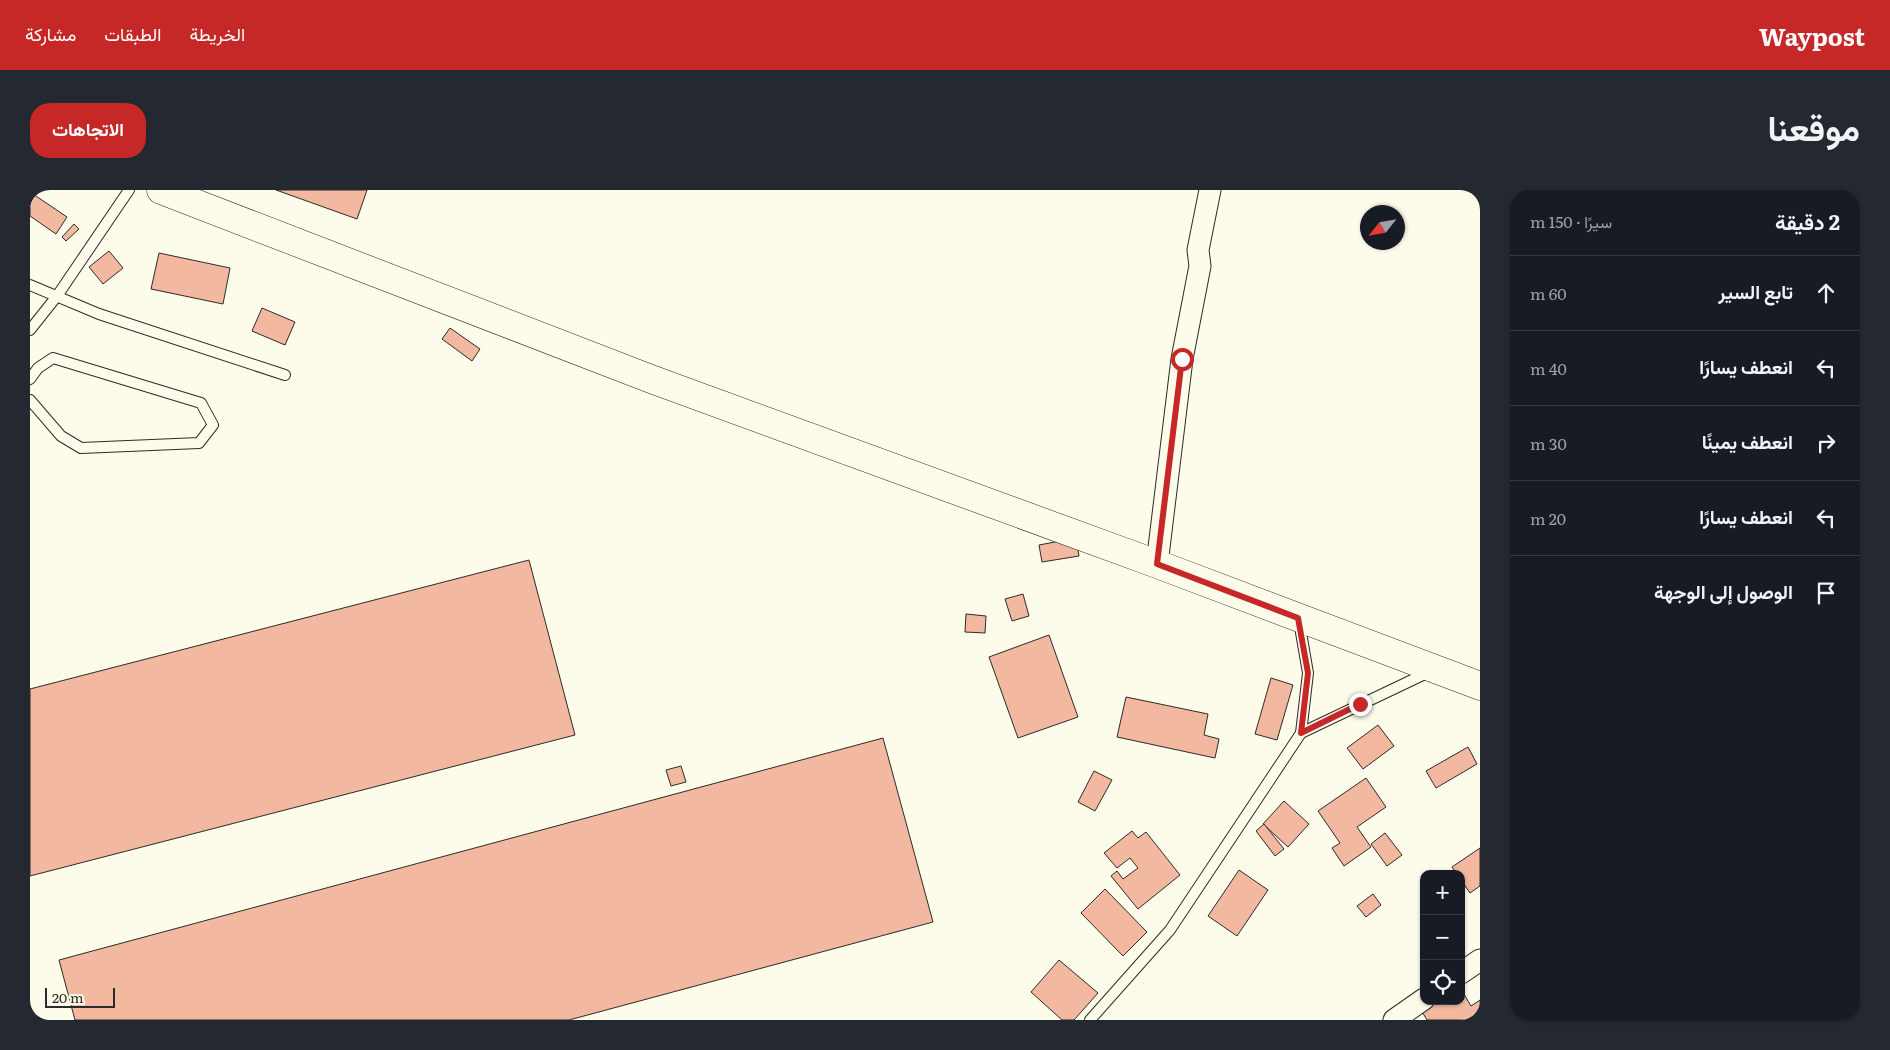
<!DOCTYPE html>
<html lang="ar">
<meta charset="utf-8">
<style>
body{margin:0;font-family:Literata,Vazirmatn,serif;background:#242831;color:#f1f3f6;direction:rtl}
.controls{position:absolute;right:15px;bottom:15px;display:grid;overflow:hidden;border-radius:10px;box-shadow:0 1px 4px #0004}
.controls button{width:45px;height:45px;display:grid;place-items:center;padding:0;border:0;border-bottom:1px solid #363941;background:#171b24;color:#f1f3f6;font:25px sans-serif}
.compass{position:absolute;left:1330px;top:15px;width:45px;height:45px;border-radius:50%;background:#171b24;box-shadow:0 1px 4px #0004;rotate:239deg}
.scale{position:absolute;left:15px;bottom:12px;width:70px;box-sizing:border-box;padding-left:5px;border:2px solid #2b2b2b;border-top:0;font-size:14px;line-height:18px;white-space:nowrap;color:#2b2b2b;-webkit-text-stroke:4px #fdfbea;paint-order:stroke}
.stop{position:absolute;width:15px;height:15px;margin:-11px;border:4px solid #c62828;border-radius:50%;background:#fff}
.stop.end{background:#c62828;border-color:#fff;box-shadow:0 1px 5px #0008}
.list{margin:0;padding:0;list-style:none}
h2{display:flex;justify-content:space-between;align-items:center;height:65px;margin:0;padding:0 20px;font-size:21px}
h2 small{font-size:16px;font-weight:400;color:#9ea1a6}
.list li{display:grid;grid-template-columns:32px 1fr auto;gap:15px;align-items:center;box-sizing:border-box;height:75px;padding:0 20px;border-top:1px solid #363941}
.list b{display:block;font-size:19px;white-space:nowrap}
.list em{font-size:16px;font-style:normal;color:#9ea1a6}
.icon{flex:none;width:28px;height:28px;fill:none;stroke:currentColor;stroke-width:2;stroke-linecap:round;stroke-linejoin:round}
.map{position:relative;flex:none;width:1450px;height:830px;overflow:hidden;direction:ltr;border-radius:20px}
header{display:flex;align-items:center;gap:30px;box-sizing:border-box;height:70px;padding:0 25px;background:#c62828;color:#fff}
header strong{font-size:24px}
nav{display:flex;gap:28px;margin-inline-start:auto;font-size:18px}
.intro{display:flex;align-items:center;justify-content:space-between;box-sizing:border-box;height:120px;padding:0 30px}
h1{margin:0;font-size:35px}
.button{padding:12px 22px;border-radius:20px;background:#c62828;color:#fff;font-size:18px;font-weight:700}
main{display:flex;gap:30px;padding:0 30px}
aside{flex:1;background:#171b24;border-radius:20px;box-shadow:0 1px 4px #0004}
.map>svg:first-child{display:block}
</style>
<header>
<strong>Waypost</strong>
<nav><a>الخريطة</a><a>الطبقات</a><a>مشاركة</a></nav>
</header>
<div class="intro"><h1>موقعنا</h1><a class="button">الاتجاهات</a></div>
<main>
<aside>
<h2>2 دقيقة<small>سيرًا · 150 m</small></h2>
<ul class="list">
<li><svg class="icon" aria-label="ahead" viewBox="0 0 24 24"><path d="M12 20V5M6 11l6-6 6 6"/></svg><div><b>تابع السير</b></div><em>60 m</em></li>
<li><svg class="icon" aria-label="left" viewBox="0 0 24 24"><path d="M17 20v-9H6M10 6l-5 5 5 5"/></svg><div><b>انعطف يسارًا</b></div><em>40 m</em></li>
<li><svg class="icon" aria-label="right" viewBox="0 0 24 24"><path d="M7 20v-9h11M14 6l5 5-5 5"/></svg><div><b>انعطف يمينًا</b></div><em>30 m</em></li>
<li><svg class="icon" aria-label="left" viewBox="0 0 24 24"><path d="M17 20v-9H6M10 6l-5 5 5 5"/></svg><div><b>انعطف يسارًا</b></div><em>20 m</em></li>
<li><svg class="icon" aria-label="arrive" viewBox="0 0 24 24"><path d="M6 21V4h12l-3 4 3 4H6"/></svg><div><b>الوصول إلى الوجهة</b></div></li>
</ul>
</aside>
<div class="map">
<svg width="1450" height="830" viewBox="0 0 1450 830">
<rect width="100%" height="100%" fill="#fdfbea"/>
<g fill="#f2b8a0" stroke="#2b2b2b">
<polygon points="246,0 337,0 327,29"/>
<polygon points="0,2 37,27 26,44 0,26"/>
<polygon points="44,34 49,39 36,51 32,47"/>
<polygon points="79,61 93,78 73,94 59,77"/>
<polygon points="129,63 200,78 193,114 121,99"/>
<polygon points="232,118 265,132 255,155 222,141"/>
<polygon points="420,138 450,159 442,171 412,149"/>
<polygon points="1046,348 1049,366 1012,372 1009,355"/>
<polygon points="499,370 545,545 0,686 0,499"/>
<polygon points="993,404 999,426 982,431 975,409"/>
<polygon points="936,424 956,426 955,443 935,442"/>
<polygon points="1019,445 1048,527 988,548 959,467"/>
<polygon points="1241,488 1263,495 1247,550 1225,544"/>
<polygon points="1096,507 1178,524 1174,545 1189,549 1185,568 1087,547"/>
<polygon points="1348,535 1364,556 1333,579 1317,558"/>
<polygon points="853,548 903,732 539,830 45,830 29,770"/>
<polygon points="1438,557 1447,574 1406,598 1396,581"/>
<polygon points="651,576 656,592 641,596 636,580"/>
<polygon points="1064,581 1082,590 1065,621 1048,612"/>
<polygon points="1336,588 1356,617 1327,637 1341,657 1314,676 1302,658 1310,653 1288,621"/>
<polygon points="1254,611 1279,634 1258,657 1233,634"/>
<polygon points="1234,634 1254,659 1245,666 1226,641"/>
<polygon points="1102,641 1108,648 1116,642 1150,685 1108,719 1081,686 1087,681 1093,689 1108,678 1100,668 1087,678 1074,663"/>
<polygon points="1355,643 1372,665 1357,676 1341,654"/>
<polygon points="1450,658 1450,696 1440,703 1431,690 1431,684 1427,684 1422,677"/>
<polygon points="1209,680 1238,700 1207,746 1178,726"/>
<polygon points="1075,699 1117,742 1093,766 1051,723"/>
<polygon points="1343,704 1351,715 1336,727 1327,716"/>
<polygon points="1029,770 1068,803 1044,830 1032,830 1001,802"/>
<polygon points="1431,799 1441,816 1450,810 1450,830 1397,830 1391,820 1405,811 1431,811"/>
</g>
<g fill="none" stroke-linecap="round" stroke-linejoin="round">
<defs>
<g id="service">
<polyline points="0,95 69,124 255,185"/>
<polyline points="0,140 27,106 99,0"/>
<polyline points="0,189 8,178 23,168 171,213 183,235 169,253 51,258 31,246 0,210"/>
<polyline points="1269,431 1278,483 1271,543"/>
<polyline points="1060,830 1140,740 1271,543 1399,482"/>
</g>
<g id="minor">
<polyline points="1127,374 1152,169 1170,76 1168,60 1180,0"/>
<polyline points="1431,783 1450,770"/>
<polyline points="1364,830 1394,809"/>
</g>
<polyline id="primary" points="131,0 621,189 1127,374 1450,496"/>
</defs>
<use href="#service" stroke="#2b2b2b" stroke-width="12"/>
<use href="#minor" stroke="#2b2b2b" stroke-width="23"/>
<use href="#primary" stroke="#2b2b2b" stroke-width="29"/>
<use href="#service" stroke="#fdfbea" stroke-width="10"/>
<use href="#minor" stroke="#fdfbea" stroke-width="21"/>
<use href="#primary" stroke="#fdfbea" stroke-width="28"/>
</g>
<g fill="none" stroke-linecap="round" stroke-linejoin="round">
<polyline stroke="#c62828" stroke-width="6" points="1152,169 1127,374 1268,428 1278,483 1271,543 1330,514"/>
</g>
</svg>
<div class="controls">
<button>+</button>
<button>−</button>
<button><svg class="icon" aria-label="locate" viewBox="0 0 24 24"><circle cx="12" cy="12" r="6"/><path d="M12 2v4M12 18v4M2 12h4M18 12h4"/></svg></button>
</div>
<svg class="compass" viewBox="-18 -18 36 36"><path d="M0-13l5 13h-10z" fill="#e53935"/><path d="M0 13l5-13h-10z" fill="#9ea1a6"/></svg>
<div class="scale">20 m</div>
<div class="stop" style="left:1152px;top:169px"></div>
<div class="stop end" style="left:1330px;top:514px"></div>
</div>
</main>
